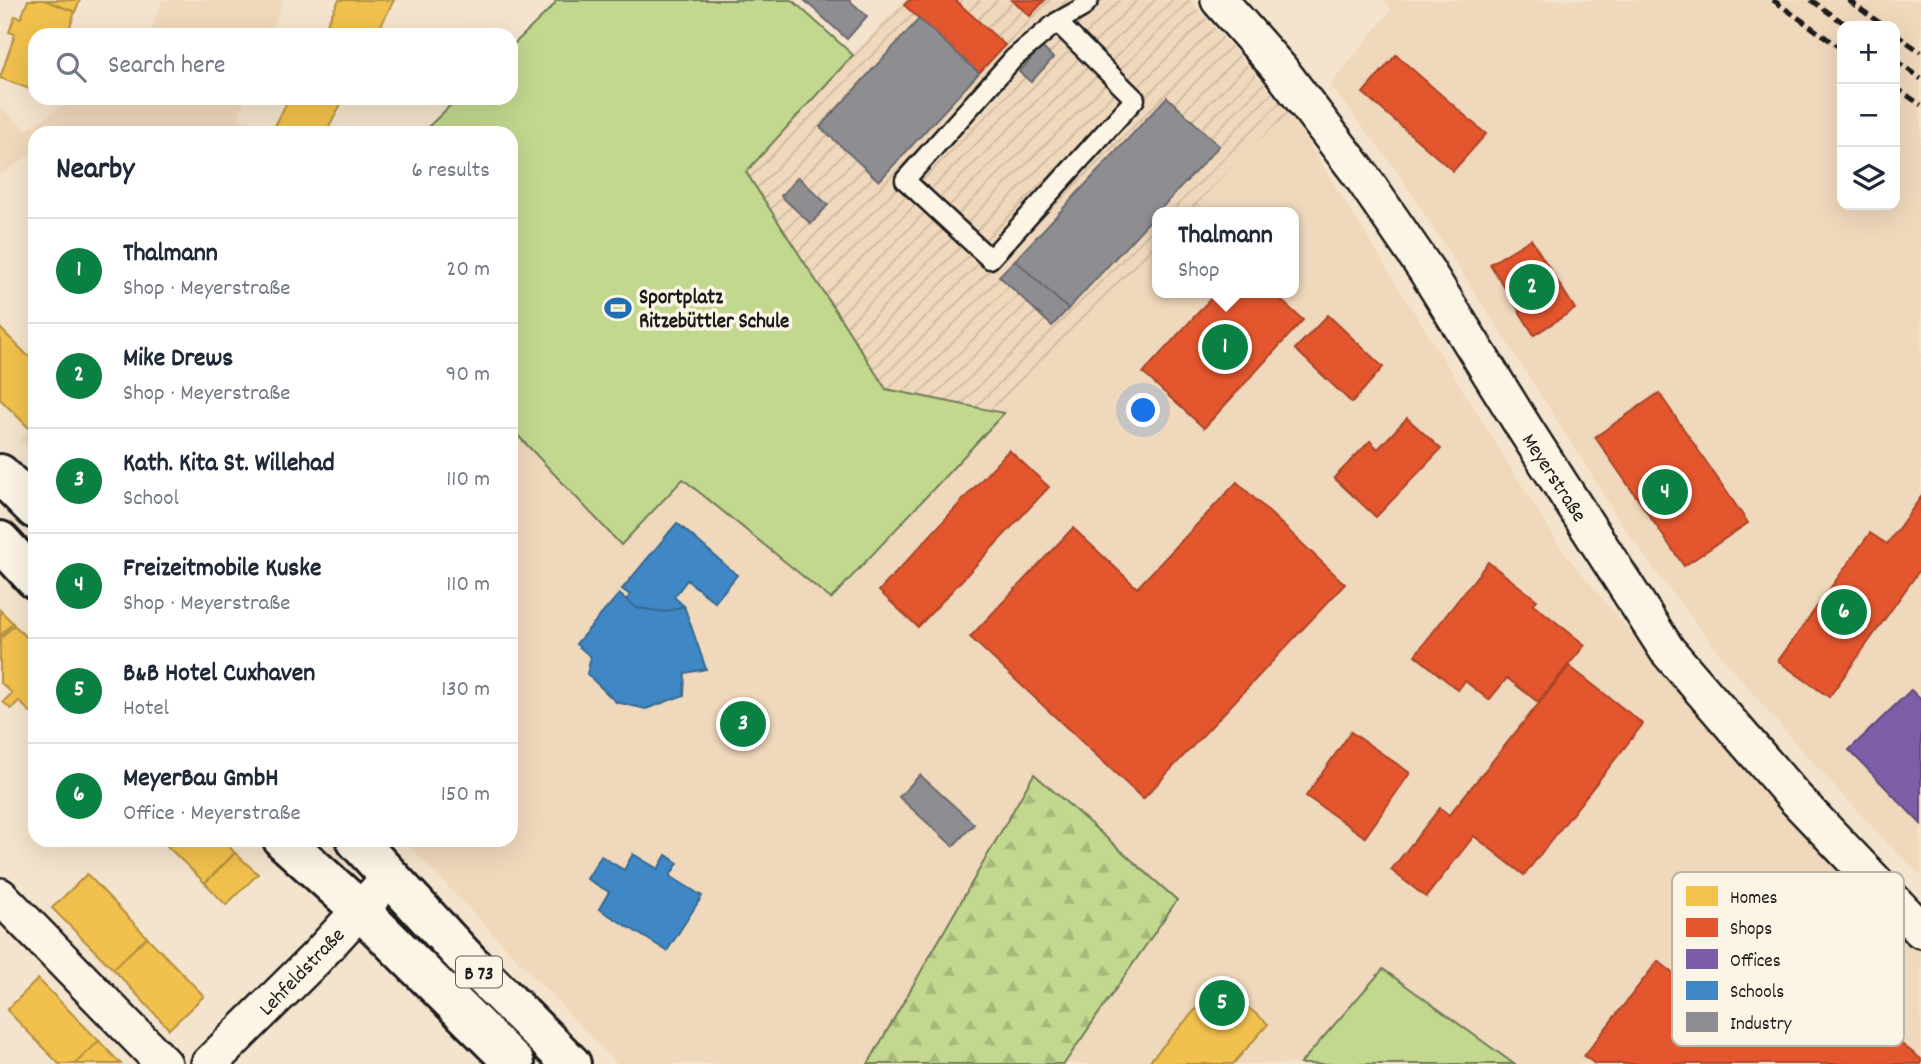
<!DOCTYPE html>
<meta charset="utf-8">
<style>
body{margin:0;font-family:Dekko,sans-serif;background:#f2f2f3;color:#1f2937}
.controls{position:absolute;right:21px;top:21px;display:grid;overflow:hidden;border-radius:14px;box-shadow:0 7px 28px #0002}
.controls button{width:63px;height:63px;display:grid;place-items:center;padding:0;border:0;border-bottom:2px solid #e0e1e3;background:#fff;color:#1f2937;font:35px sans-serif}
.you{position:absolute;left:1144px;top:411px;width:24px;height:24px;margin:-18px;border:5px solid #fff;border-radius:50%;background:#1a73e8;box-shadow:0 0 0 10px #1a73e833}
.badge{display:grid;place-items:center;width:46px;height:46px;border-radius:50%;background:#0b8043;color:#fff;font-size:23px;font-weight:700}
.pin{position:absolute;translate:-50% -50%;border:4px solid #fff;box-shadow:0 2px 7px #0006}
.popup{position:absolute;left:1152px;top:207px;width:147px;height:91px;box-sizing:border-box;display:grid;place-content:center;border-radius:14px;background:#fff;filter:drop-shadow(0 2px 5px #0005);font-size:23px;white-space:nowrap;color:#747a83}
.popup b{font-size:26px;color:#1f2937}
.popup::after{content:'';position:absolute;left:50%;top:100%;margin-left:-14px;border:14px solid transparent;border-top-color:#fff}
.list{margin:0;padding:0;list-style:none}
h2{display:flex;justify-content:space-between;align-items:center;height:91px;margin:0;padding:0 28px;font-size:30px}
h2 small{font-size:23px;font-weight:400;color:#747a83}
.list li{display:grid;grid-template-columns:46px 1fr auto;gap:21px;align-items:center;box-sizing:border-box;height:105px;padding:0 28px;border-top:2px solid #e0e1e3}
.list b{display:block;font-size:26px;white-space:nowrap}
.list p{margin:0;font-size:23px;white-space:nowrap;color:#747a83}
.list em{font-size:23px;font-style:normal;color:#747a83}
.icon{flex:none;width:38px;height:38px;fill:none;stroke:currentColor;stroke-width:2;stroke-linecap:round;stroke-linejoin:round}
.map{position:relative;flex:none;width:1921px;height:1064px;overflow:hidden}
.search{position:absolute;background:#fff;box-shadow:0 7px 28px #0002;left:28px;top:28px;width:490px;height:77px;display:flex;align-items:center;gap:18px;box-sizing:border-box;padding:0 24px;border-radius:21px;color:#747a83;font-size:26px}
.panel{position:absolute;background:#fff;box-shadow:0 7px 28px #0002;left:28px;top:126px;width:490px;height:721px;border-radius:21px}
.map>svg:first-child{display:block}
</style>
<div class="map">
<svg width="1921" height="1064" viewBox="0 0 1921 1064">
<defs>
<pattern id="industrial-furrows" width="10" height="10" patternUnits="userSpaceOnUse" patternTransform="scale(1.75)"><rect width="10" height="10" fill="#f0d8bc"/><path d="M-1 1l2-2M0 10L10 0M9 11l2-2" fill="none" stroke="#cdb9a1"/></pattern>
<pattern id="forest-firs" width="22" height="20" patternUnits="userSpaceOnUse" patternTransform="scale(1.75)"><rect width="22" height="20" fill="#c2d88e"/><path d="M5 1l3.5 6h-7zM16 11l3.5 6h-7z" fill="#a6b97a"/></pattern>
</defs>
<rect width="100%" height="100%" fill="#f5e4cd"/>
<filter id="ink" filterUnits="userSpaceOnUse"><feTurbulence type="fractalNoise" baseFrequency=".0143" numOctaves="2"/><feDisplacementMap in="SourceGraphic" scale="14" xChannelSelector="R" yChannelSelector="G"/><feConvolveMatrix kernelMatrix="1 2 1 2 8 2 1 2 1" color-interpolation-filters="sRGB"/></filter>
<g filter="url(#ink)">
<g fill="#f0d8bc" fill-rule="evenodd">
<polygon points="162,0 284,0 270,35 150,35"/>
<path d="M1383,0h538v875l-31,-29 -90,-97 -78,-92 -65,-84 -39,-54 -37,-61 -187,-291 -64,-82 62,-76zM1842,26h53v179h-53z"/>
<polygon points="74,98 246,98 239,116 257,133 35,133 35,152 0,175 0,107 27,130"/>
<polygon points="1290,113 1563,551 1689,702 1921,941 1921,1064 1514,1064 1384,969 1300,1064 1064,1064 1177,900 893,1021 868,1064 617,1064 403,840 511,840 511,428 620,544 683,479 831,599 1157,248 1157,293 1293,293 1293,212 1190,212 1248,150"/>
<polygon points="35,422 35,455 20,440"/>
</g>
<polygon fill="url(#industrial-furrows)" points="904,0 1190,0 1290,113 1248,150 1190,212 1157,212 1157,248 1004,413 886,389 745,171"/>
<g fill="#c2d88e" stroke="#6f7a55" stroke-width="2">
<polygon points="556,0 792,0 853,55 746,172 886,389 1004,413 831,599 683,479 621,545 511,428 511,133 422,133 458,98 511,98 511,47 554,5"/>
<polygon points="1383,969 1514,1064 1300,1064"/>
</g>
<polygon fill="url(#forest-firs)" stroke="#6f7a55" stroke-width="2" points="1034,774 1177,900 1064,1064 868,1064"/>
<g fill="#f2c14e" stroke="#b2903f" stroke-width="2">
<polygon points="28,0 45,0 75,12 67,35 35,35 35,91 0,78 15,34 9,32 15,16 21,18"/>
<polygon points="45,0 80,0 75,12"/>
<polygon points="339,0 394,0 376,35 321,35"/>
<polygon points="289,98 344,98 326,133 283,133 274,128"/>
<polygon points="0,328 35,363 35,422 29,428 0,399"/>
<polygon points="0,610 13,623 0,636"/>
<polygon points="14,625 35,646 35,717 19,701 11,709 3,702 12,693 0,682 0,639"/>
<polygon points="173,840 223,840 235,853 205,883 167,846"/>
<polygon points="235,853 258,874 226,905 205,883"/>
<polygon points="87,874 147,937 113,969 52,908"/>
<polygon points="147,937 204,996 169,1029 113,969"/>
<polygon points="38,979 99,1041 75,1064 59,1064 7,1010"/>
<polygon points="1219,983 1268,1024 1233,1064 1147,1064"/>
<polygon points="99,1041 121,1064 75,1064"/>
</g>
<g fill="#e4572e" stroke="#a84529" stroke-width="2">
<polygon points="909,0 955,0 1005,45 979,73 904,5"/>
<polygon points="1012,0 1045,0 1030,16"/>
<polygon points="1396,55 1486,134 1453,171 1363,93"/>
<polygon points="1531,239 1575,309 1534,335 1490,264"/>
<polygon points="1216,293 1273,293 1303,320 1204,428 1143,373"/>
<polygon points="1328,315 1383,367 1352,403 1295,349"/>
<polygon points="1659,393 1748,523 1684,566 1595,437"/>
<polygon points="1407,418 1441,449 1376,517 1334,478 1370,441 1378,449"/>
<polygon points="1009,450 1049,487 918,627 879,591"/>
<polygon points="1237,482 1345,584 1143,799 970,637 1073,528 1137,588"/>
<polygon points="1921,497 1921,572 1919,571 1829,697 1778,661 1870,533 1887,544"/>
<polygon points="1488,562 1537,600 1533,604 1585,645 1538,702 1507,678 1489,700 1465,681 1458,690 1415,655"/>
<polygon points="1569,666 1643,724 1524,875 1474,836 1426,897 1391,870 1440,808 1449,815"/>
<polygon points="1351,732 1410,773 1365,837 1306,796"/>
<polygon points="1729,910 1921,1059 1921,1064 1595,1064 1584,1056 1658,961 1677,976"/>
</g>
<polygon fill="#7b5ea7" stroke="#5e4a7d" stroke-width="2" points="1911,690 1921,700 1921,824 1849,750"/>
<g fill="#3f88c5" stroke="#346892" stroke-width="2">
<polygon points="677,523 737,575 715,602 687,580 674,597 684,606 665,612 637,608 626,600 630,595 622,589"/>
<polygon points="619,594 637,608 665,612 684,606 706,669 685,673 684,695 646,709 616,702 587,674 591,657 576,644"/>
<polygon points="633,854 658,869 666,855 678,863 670,876 702,896 667,951 599,909 609,892 587,879 601,856 624,870"/>
</g>
<g fill="#8d8d92" stroke="#6b6b6f" stroke-width="2">
<polygon points="804,0 849,0 867,16 847,39"/>
<polygon points="919,19 979,73 879,181 820,127"/>
<polygon points="1042,47 1053,58 1031,82 1019,72"/>
<polygon points="1167,97 1219,146 1068,309 1015,260"/>
<polygon points="798,177 828,205 811,224 781,196"/>
<polygon points="1015,260 1068,309 1052,326 999,276"/>
<polygon points="920,775 974,824 953,846 899,797"/>
</g>
<g fill="none" stroke-linecap="round" stroke-linejoin="round">
<defs>
<polyline id="service" points="1057,22 1135,99 990,259 905,180 1014,58 1057,22 1082,8 1089,0"/>
<g id="minor">
<polyline points="1219,0 1279,68 1360,174 1426,270 1523,426 1667,650 1795,798 1921,930"/>
<polyline points="0,896 164,1064"/>
<polyline points="209,1064 316,958 390,877"/>
</g>
<g id="primary">
<polyline points="0,474 35,509"/>
<polyline points="0,541 35,579"/>
<polyline points="283,840 359,909 515,1064"/>
<polyline points="356,840 469,962 571,1064"/>
</g>
</defs>
<use href="#service" stroke="#1c1c1c" stroke-width="23"/>
<use href="#minor" stroke="#1c1c1c" stroke-width="40"/>
<use href="#primary" stroke="#1c1c1c" stroke-width="44"/>
<use href="#service" stroke="#fcf5e5" stroke-width="18"/>
<use href="#minor" stroke="#fcf5e5" stroke-width="35"/>
<use href="#primary" stroke="#fcf5e5" stroke-width="38"/>
<g stroke="#1c1c1c" stroke-width="5" stroke-dasharray="10 5" stroke-linecap="butt">
<polyline points="1773,0 1842,49"/>
<polyline points="1811,0 1848,26"/>
<polyline points="1848,0 1884,26"/>
<polyline points="1895,34 1921,52"/>
<polyline points="1895,60 1921,79"/>
<polyline points="1895,87 1921,105"/>
</g>
</g>
</g>
<defs>
<symbol id="stadium-bare" viewBox="-9 -9 18 18"><path d="M0-5a6.5 5 0 1 0 0 10a6.5 5 0 1 0 0-10ZM-3.5-1.8h7v3.6h-7Z" fill="#1f6fb2" stroke="#fcf5e5" stroke-width="2.5" paint-order="stroke"/></symbol>
</defs>
<g fill-rule="evenodd">
<use href="#stadium-bare" x="599" y="289" width="38" height="38"/>
</g>
<g text-anchor="middle" stroke-width="7" stroke-linejoin="round" paint-order="stroke">
<rect fill="#fcf5e5" stroke="#5f5d58" stroke-width="2" x="456" y="956.5" width="46" height="31" rx="5"/>
<g font-size="19" font-weight="bold" fill="#1c1c1c">
<text x="479" y="979">B 73</text>
</g>
<g font-size="21" font-weight="bold" fill="#1c1c1c" stroke="#fcf5e5" text-anchor="start">
<text x="639" y="303">Sportplatz<tspan x="639" dy="24">Ritzebüttler Schule</tspan></text>
</g>
<g font-size="21" fill="#1c1c1c" stroke="#fcf5e5">
<text transform="translate(1555 477) rotate(57)" y="7">Meyerstraße</text>
<text transform="translate(301 971) rotate(-46)" y="7">Lehfeldstraße</text>
</g>
</g>
<rect x="1672" y="872" width="232" height="174" rx="10" fill="#fcf5e5" stroke="#b9b4a9" stroke-width="2"/>
<rect x="1686" y="886" width="32" height="20" fill="#f2c14e"/>
<rect x="1686" y="918" width="32" height="19" fill="#e4572e"/>
<rect x="1686" y="949" width="32" height="20" fill="#7b5ea7"/>
<rect x="1686" y="981" width="32" height="19" fill="#3f88c5"/>
<rect x="1686" y="1012" width="32" height="20" fill="#8d8d92"/>
<g font-size="19" fill="#1c1c1c">
<text x="1730" y="903">Homes</text>
<text x="1730" y="934">Shops</text>
<text x="1730" y="966">Offices</text>
<text x="1730" y="997">Schools</text>
<text x="1730" y="1029">Industry</text>
</g>
</svg>
<div class="controls">
<button>+</button>
<button>−</button>
<button><svg class="icon" aria-label="layers" viewBox="0 0 24 24"><path d="M12 4l9 5-9 5-9-5zM3 14l9 5 9-5"/></svg></button>
</div>
<div class="you"></div>
<div class="pin badge" style="left:1225px;top:347px">1</div>
<div class="popup"><b>Thalmann</b>Shop</div>
<div class="pin badge" style="left:1532px;top:287px">2</div>
<div class="pin badge" style="left:743px;top:724px">3</div>
<div class="pin badge" style="left:1665px;top:492px">4</div>
<div class="pin badge" style="left:1222px;top:1003px">5</div>
<div class="pin badge" style="left:1844px;top:612px">6</div>
<div class="search"><svg class="icon" aria-label="search" viewBox="0 0 24 24"><circle cx="10" cy="10" r="6"/><path d="M15 15l6 6"/></svg>Search here</div>
<section class="panel">
<h2>Nearby<small>6 results</small></h2>
<ul class="list">
<li><span class="badge">1</span><div><b>Thalmann</b><p>Shop · Meyerstraße</p></div><em>20 m</em></li>
<li><span class="badge">2</span><div><b>Mike Drews</b><p>Shop · Meyerstraße</p></div><em>90 m</em></li>
<li><span class="badge">3</span><div><b>Kath. Kita St. Willehad</b><p>School</p></div><em>110 m</em></li>
<li><span class="badge">4</span><div><b>Freizeitmobile Kuske</b><p>Shop · Meyerstraße</p></div><em>110 m</em></li>
<li><span class="badge">5</span><div><b>B&amp;B Hotel Cuxhaven</b><p>Hotel</p></div><em>130 m</em></li>
<li><span class="badge">6</span><div><b>MeyerBau GmbH</b><p>Office · Meyerstraße</p></div><em>150 m</em></li>
</ul>
</section>
</div>
